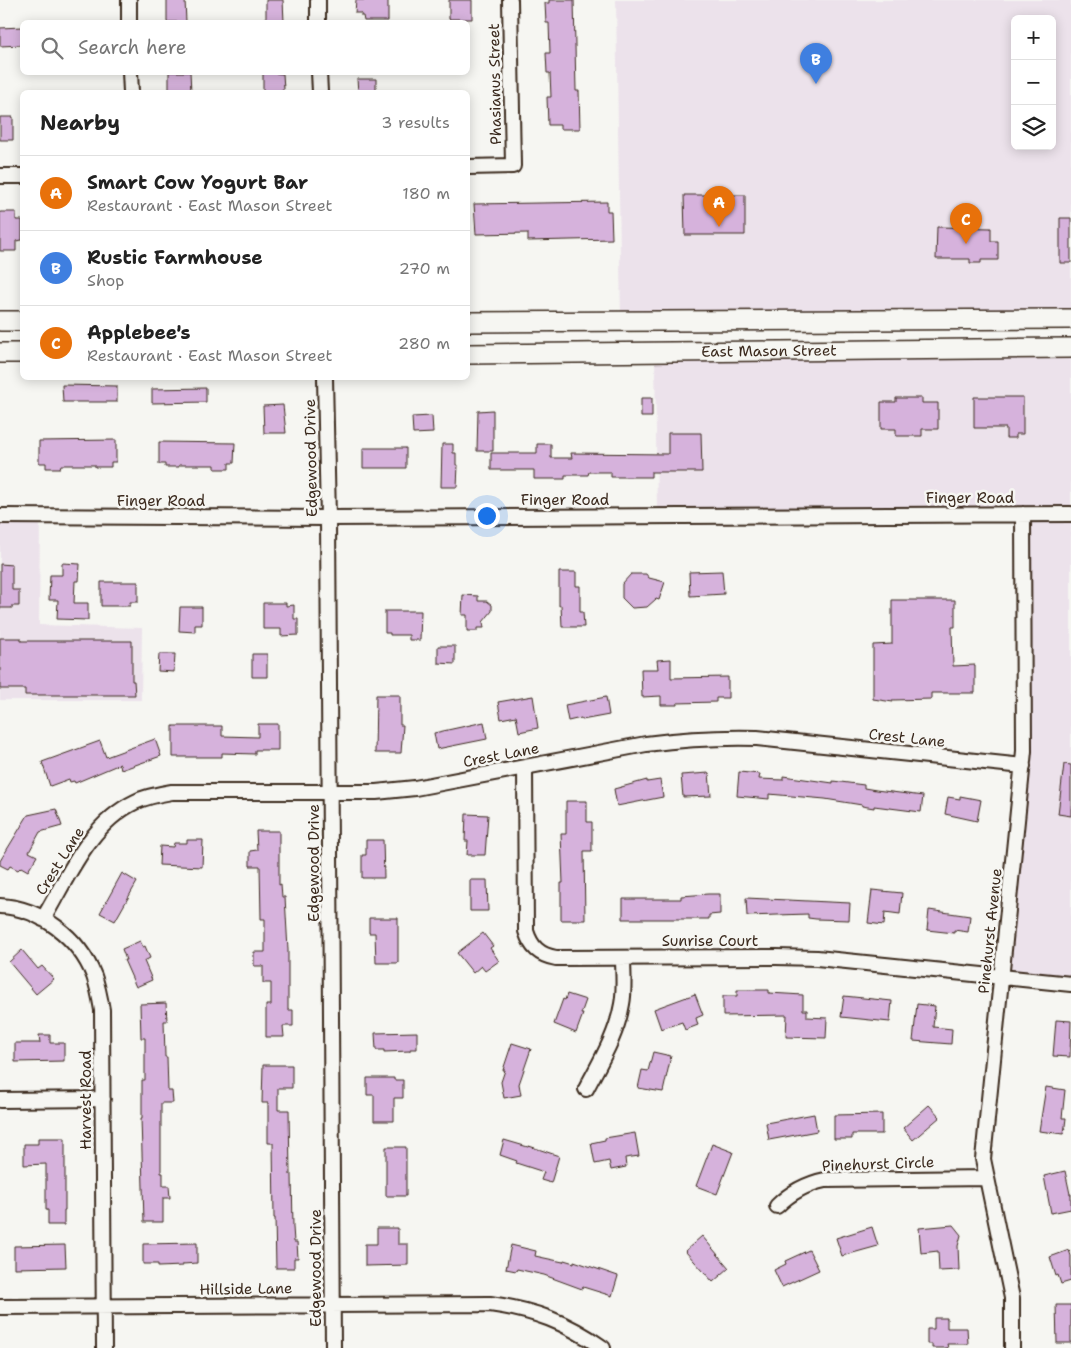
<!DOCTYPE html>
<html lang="en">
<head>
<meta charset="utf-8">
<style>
  :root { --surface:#fff; --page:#f2f2f2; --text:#222; --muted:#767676; --line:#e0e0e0; --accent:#d93025 }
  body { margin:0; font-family:"Shantell Sans",sans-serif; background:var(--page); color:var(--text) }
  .controls { position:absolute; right:15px; top:15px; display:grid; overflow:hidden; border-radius:8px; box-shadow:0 2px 12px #0003 }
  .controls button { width:45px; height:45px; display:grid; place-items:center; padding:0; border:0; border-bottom:1px solid var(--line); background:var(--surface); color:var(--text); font:25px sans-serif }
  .you { position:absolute; left:486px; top:515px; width:18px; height:18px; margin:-12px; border:4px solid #fff; border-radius:50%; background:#1a73e8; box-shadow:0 0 0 8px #1a73e833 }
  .badge { display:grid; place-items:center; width:32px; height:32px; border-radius:50%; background:var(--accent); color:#fff; font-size:16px; font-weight:700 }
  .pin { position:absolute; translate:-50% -41px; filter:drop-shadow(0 1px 2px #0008) }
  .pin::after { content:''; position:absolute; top:26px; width:18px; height:15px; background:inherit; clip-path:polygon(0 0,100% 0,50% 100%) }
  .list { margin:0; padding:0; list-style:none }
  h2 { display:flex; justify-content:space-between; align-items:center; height:65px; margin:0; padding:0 20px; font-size:21px }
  h2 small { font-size:16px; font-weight:400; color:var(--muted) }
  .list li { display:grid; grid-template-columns:32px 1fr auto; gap:15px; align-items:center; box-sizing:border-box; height:75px; padding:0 20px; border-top:1px solid var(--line) }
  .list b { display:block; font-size:19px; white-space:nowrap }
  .list p { margin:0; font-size:16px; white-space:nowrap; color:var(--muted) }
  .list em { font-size:16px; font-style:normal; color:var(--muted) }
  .icon { flex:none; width:28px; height:28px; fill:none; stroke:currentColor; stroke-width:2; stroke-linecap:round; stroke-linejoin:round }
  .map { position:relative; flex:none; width:1071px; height:1348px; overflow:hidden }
  .search { position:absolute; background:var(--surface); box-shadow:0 2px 12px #0003; left:20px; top:20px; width:450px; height:55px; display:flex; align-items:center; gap:12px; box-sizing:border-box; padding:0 18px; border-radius:8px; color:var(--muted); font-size:19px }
  .panel { position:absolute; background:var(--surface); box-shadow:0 2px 12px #0003; left:20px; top:90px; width:450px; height:290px; border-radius:8px }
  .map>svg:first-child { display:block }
  .built { fill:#ece2eb; fill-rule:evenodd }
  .building { fill:#d6b2dc; stroke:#3b2a1e }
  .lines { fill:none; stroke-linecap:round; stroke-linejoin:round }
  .minor-casing { stroke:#3b2a1e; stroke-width:18 }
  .secondary-casing { stroke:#3b2a1e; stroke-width:22 }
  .minor { stroke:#f6f6f2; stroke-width:14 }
  .secondary { stroke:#f6f6f2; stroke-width:19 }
  .labels { text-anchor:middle; stroke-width:5; stroke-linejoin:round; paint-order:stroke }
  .street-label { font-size:15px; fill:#3b2a1e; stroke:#f6f6f2 }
</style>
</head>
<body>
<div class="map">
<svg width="1071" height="1348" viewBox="0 0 1071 1348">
  <rect width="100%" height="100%" fill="#f6f6f2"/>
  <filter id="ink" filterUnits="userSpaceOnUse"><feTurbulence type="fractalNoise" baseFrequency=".02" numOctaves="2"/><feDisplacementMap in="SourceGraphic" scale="10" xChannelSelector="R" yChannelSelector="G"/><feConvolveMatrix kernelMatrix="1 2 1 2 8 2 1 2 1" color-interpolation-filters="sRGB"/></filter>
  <g filter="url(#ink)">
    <path class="built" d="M616 0H1071V319L621 321ZM1015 19H1052V146H1015Z
      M1071 348V984L1001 977 1024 751 1023 514 657 516 655 352Z
      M0 516H40L39 625 142 628 141 700H0Z"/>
    <path class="building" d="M167 0H185L186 22H167Z
      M266 0H283L284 22H266Z
      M356 0H388V21H364L363 16H361V13H355Z
      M449 0H472V19H449Z
      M549 0H574L576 91H579L580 129H560V125H548L547 97H551L550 73H547L546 53H550L549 23H546L545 3H549Z
      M22 27V45L0 46V28Z
      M169 72H190L191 92H169Z
      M263 72 283 74 284 89H282V92H263Z
      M357 79H376V92H358Z
      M0 117H13V140H0Z
      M684 195H745V235H685Z
      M607 202V211H611L612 239 528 241V233L476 234 474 204Z
      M0 212H16V220H22V240L16 241V251H0Z
      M1060 218H1071V263H1060Z
      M937 227 991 228V241H998V260H981V263H970V259H936Z
      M62 385 117 386V402H63Z
      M206 388V402L152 403V389Z
      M974 397H1023V434H1016V438H1006V428H974Z
      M641 398H652V417H641Z
      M896 398H922V403H938V429H922V436H896V429H881V402H896Z
      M283 405 286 433H264L263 406Z
      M493 410V451H477L478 411Z
      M432 416 433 433 413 434 412 417Z
      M668 433H701L702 472H651V477H611V472H589L588 475H565V479H534V470H491V453H537V444H551V458H572L571 453 668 454Z
      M116 440V462H111V467H95V465H61L60 468H46V463H39V441Z
      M159 442 235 443 234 463H229V469H215V465H179V467H165V464H159Z
      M442 444H453V453H456V465H458L457 487H441Z
      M363 448H406V468H363Z
      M62 563 80 564 79 581H75L74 603H88V620L57 619 58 600H49L50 575H62Z
      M0 564 12 565V590H19V606H12V608H0Z
      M722 571 724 594 690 596 689 572Z
      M559 572H576V586H580V612H583L584 627H562L561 605 559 606Z
      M631 574H646L649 578 665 582 659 600 656 599 647 607 632 608 622 598V584Z
      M101 582H138V602H130V606H101Z
      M463 595 478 596V601H487L492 605V611L483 622 484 628H477V631H467V615H462Z
      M892 600H955V627H952L953 666 975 665V693H931V699L893 700V702L873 699V645L892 644Z
      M263 603H286V606L294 605V619H298V635L281 636V629H263Z
      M180 607H202V625H195V632L179 631Z
      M385 611H421L420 640H409V635H390V633H385Z
      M0 638H21V641H132V681H134L135 695H25V689H0Z
      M438 646H455V664L438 663Z
      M159 654H175L174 672 158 671Z
      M252 654H267V677H252Z
      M671 659V678L728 677V698H716V702L677 703V705H661V696L642 697 641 669H658L657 660Z
      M376 695H400V725H403L401 753H375Z
      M533 696 538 728 519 732 516 716 501 719 498 702Z
      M606 697 609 715 582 720 581 718 568 721 565 705Z
      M484 722 487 739 437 749 434 733Z
      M258 724H278V750H255V754L222 753V757H173V726H222V736L258 737Z
      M155 739 161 756 121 770 120 764 75 783 74 781 70 782 69 779 50 786 42 762 100 741 106 757Z
      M1064 764 1071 765V816L1058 814Z
      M739 772 760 774 759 779 783 780V776L833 783V781L864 785V788L876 790 923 796 921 812 874 806V808L862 806V805L825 799 769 794V799L737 796Z
      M709 773 711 796 683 797 681 775Z
      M647 780V782L660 780 663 797 617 806 614 789Z
      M960 796 981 800 977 821 945 814 948 797 960 799Z
      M566 801H587V822H592V851H584L585 920H561V883H563L561 834H566Z
      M56 809 62 826 40 832 29 852 37 856 28 871 21 867 18 870 10 866 8 869 0 865V861L28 815Z
      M466 814 488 815 485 855H467L468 841H465Z
      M256 831H279V885L281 884 282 897H285L288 950V1010H293V1026H283L284 1037H266V1005H271V983H263V966H254V952H265V919H261L260 866H250V851L257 850Z
      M187 840H203L202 867 159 865 160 846 173 847 174 843H187Z
      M366 840H383L384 878H362V855H366Z
      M122 873 137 882 115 921 100 913Z
      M470 880H487L488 911H470Z
      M872 890 902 893 900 914 885 912 884 925 868 923Z
      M708 894H720V914L709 915V919H623V899H681V896Z
      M746 898 850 903 849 920 816 919 808 918V914L747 916Z
      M929 910 970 916 968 932 954 930V933L927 930Z
      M369 918H398V963H376L375 933H369Z
      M483 933 493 946 490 948 499 961 485 971 481 966 473 973 457 953Z
      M140 941 143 947 145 946 150 958 144 961 152 980 136 987 124 960H126L122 949Z
      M22 950 38 969 42 966 54 979 36 994 9 962Z
      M737 990H769V993L803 995V1010H807V1017L827 1018 826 1038 786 1037 787 1015 723 1016V996H737Z
      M567 994 586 1000 581 1014H583L576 1033 554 1024 563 999 565 1000Z
      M695 994 703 1015 696 1018 698 1025 685 1030 682 1022 661 1029 654 1009Z
      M844 996 892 1001 890 1022 841 1017Z
      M166 1003 167 1021H164L165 1057H167L168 1091H172L173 1103H161V1173H163V1186H169L170 1198H163V1222H144L141 1118H142V1080H145V1038H141L140 1004Z
      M917 1004 935 1006 933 1027 952 1029 951 1044 913 1041Z
      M1056 1020 1071 1021 1070 1057 1053 1056Z
      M417 1032V1049H410V1051L384 1052V1050H376L375 1033Z
      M39 1035H50V1043H64V1061L15 1062V1043H40Z
      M512 1043 531 1049 519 1084 521 1095 504 1098 501 1082 505 1070H503Z
      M653 1052 671 1056 663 1092 638 1088 642 1070 648 1071Z
      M263 1065H292V1088H278V1110H289L290 1175H292L293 1227 294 1242H297L298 1258H294V1268H276L275 1218H274L273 1143H268V1103H262Z
      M367 1078H394V1080H403V1098H394V1121H374V1095H367Z
      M1046 1087 1065 1090 1062 1118H1066L1064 1134 1039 1131Z
      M929 1105 940 1117 913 1140 903 1128Z
      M814 1114 817 1131 769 1140 766 1123Z
      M882 1114V1134H852V1139H834V1115Z
      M635 1133 639 1156 625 1158 626 1167 611 1170 609 1161 595 1164 591 1143 605 1140V1138Z
      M38 1138H65V1210H64V1225H48V1210H46V1164L24 1165V1144H38Z
      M504 1140 528 1147 529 1146 559 1156 551 1183 541 1180 544 1172 516 1163 517 1161 500 1155Z
      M712 1144 733 1152 717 1194 696 1186Z
      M386 1147H406V1196H386Z
      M1065 1171 1070 1194H1071V1209L1051 1213 1044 1176Z
      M953 1225 961 1235 958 1246 959 1270 939 1271 938 1251 921 1253 919 1228Z
      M872 1227 878 1246 842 1256 836 1238Z
      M377 1228H398V1244H408V1265L365 1266V1244H377Z
      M702 1236 729 1268 713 1282 685 1251Z
      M197 1243V1263L183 1264V1266L158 1267V1264H143V1244Z
      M65 1245 66 1267 14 1268V1246Z
      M511 1245 536 1251 535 1256 563 1262 564 1260 574 1263V1261L618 1276 612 1296 583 1287 582 1289 544 1275 517 1269 516 1271 506 1269Z
      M809 1250 819 1270 782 1287 774 1270 786 1264 785 1261Z
      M1069 1250 1071 1256V1281L1061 1284 1058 1275 1056 1276 1050 1257Z
      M1056 1305H1071V1343H1057Z
      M934 1318H947V1328H967L968 1344H947L948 1348H932V1344H927V1329H934Z"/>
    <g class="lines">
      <g class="minor-casing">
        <path id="minor" d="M129 0V22
          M318 0V22
          M130 72 131 92
          M319 72 320 92
          M468 167 513 166 510 0
          M0 176H22
          M325 378 328 518 333 1348
          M0 516 328 518 1071 514
          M525 767 526 931C531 947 539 955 556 958L776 957 817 958 1071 984
          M0 906C41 908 79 938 94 976 98 987 100 998 102 1010L104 1348
          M43 919C68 877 89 824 135 802 147 796 160 794 172 792H376L415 788 646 744C684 739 719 737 757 738L1023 766
          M586 1089C600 1062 617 1035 622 1004 625 989 623 973 623 958
          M0 1100 103 1099
          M777 1206C791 1192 806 1184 825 1180L987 1178
          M0 1307 490 1304C534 1310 566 1322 603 1348
          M1012 1348V1298L983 1159 1024 751 1023 514"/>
      </g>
      <g class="secondary-casing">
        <g id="secondary">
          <path d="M0 321H22"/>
          <path d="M468 322 1071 319"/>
          <path d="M0 353H22"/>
          <path id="s1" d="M468 354 1071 348"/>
        </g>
      </g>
      <use href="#minor" class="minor"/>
      <use href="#secondary" class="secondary"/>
    </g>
  </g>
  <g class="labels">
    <g class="street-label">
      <text transform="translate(495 84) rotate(-91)" y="5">Phasianus Street</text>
      <text dy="5" stroke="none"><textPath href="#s1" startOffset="301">East Mason Street</textPath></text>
      <text transform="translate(311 458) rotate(-91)" y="5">Edgewood Drive</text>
      <text x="970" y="503">Finger Road</text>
      <text x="565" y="505">Finger Road</text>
      <text x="161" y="506">Finger Road</text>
      <text transform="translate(907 738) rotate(6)" y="5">Crest Lane</text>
      <text transform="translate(501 755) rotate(-11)" y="5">Crest Lane</text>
      <text transform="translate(60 861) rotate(-58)" y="5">Crest Lane</text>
      <text transform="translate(314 863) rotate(-90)" y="5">Edgewood Drive</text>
      <text transform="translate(990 931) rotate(-84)" y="5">Pinehurst Avenue</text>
      <text x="710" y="946">Sunrise Court</text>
      <text transform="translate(86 1100) rotate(-90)" y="5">Harvest Road</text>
      <text transform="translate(878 1164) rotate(-2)" y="5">Pinehurst Circle</text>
      <text transform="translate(316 1268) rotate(-90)" y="5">Edgewood Drive</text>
      <text transform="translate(246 1289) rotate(-1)" y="5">Hillside Lane</text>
    </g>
  </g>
</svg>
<div class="controls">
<button>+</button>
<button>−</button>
<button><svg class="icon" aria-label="layers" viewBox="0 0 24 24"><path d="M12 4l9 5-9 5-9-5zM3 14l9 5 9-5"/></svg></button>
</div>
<div class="you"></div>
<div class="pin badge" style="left:719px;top:227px;background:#e8710a">A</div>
<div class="pin badge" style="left:816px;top:84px;background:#3f7fe0">B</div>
<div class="pin badge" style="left:966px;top:244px;background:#e8710a">C</div>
<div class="search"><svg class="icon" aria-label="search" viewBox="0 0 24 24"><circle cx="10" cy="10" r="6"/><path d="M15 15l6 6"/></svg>Search here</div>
<section class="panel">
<h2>Nearby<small>3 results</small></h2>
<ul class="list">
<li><span class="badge" style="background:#e8710a">A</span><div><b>Smart Cow Yogurt Bar</b><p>Restaurant · East Mason Street</p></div><em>180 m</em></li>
<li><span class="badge" style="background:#3f7fe0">B</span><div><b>Rustic Farmhouse</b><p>Shop</p></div><em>270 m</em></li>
<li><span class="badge" style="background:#e8710a">C</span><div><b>Applebee's</b><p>Restaurant · East Mason Street</p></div><em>280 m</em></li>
</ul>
</section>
</div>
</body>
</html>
